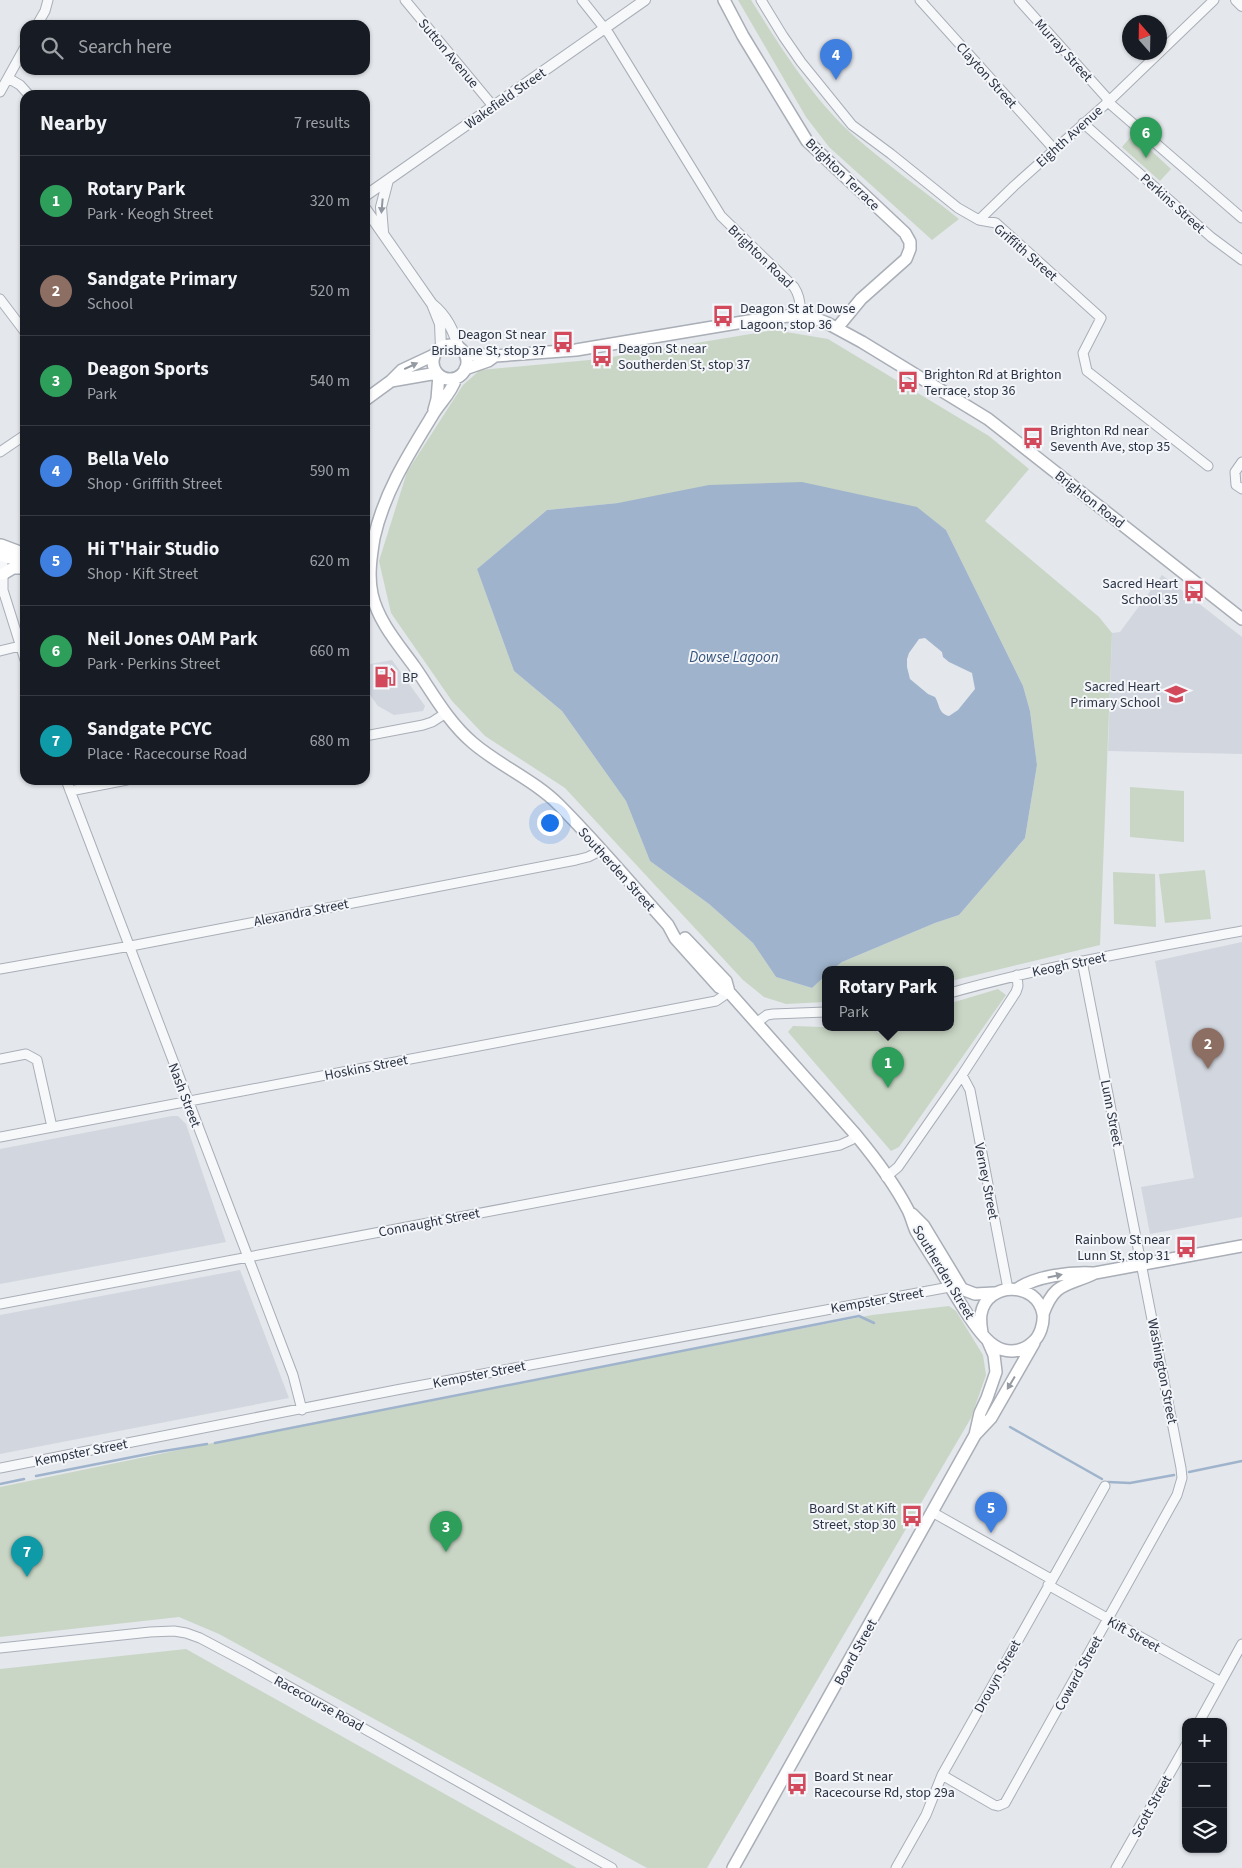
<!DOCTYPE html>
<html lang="en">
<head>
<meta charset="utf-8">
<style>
  :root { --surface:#171b24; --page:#20242c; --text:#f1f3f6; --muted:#9ea1a6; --line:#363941; --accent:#d1495b }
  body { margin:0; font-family:"Source Sans 3",sans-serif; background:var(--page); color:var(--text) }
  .controls { position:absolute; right:15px; bottom:15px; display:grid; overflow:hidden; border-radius:10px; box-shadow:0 1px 4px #0004 }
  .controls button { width:45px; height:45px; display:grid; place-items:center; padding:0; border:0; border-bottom:1px solid var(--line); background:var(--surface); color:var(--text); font:25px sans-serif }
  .compass { position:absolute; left:1122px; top:15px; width:45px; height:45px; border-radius:50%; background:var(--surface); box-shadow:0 1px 4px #0004; rotate:340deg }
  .you { position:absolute; left:549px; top:822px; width:18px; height:18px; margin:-12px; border:4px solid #fff; border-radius:50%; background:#1a73e8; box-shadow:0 0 0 8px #1a73e833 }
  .badge { display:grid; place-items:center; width:32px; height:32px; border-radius:50%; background:var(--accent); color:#fff; font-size:16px; font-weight:700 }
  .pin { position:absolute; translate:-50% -41px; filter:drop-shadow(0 1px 2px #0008) }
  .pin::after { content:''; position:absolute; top:26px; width:18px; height:15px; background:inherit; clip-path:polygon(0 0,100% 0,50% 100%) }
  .popup { position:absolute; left:822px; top:966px; width:132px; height:65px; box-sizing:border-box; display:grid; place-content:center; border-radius:10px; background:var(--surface); filter:drop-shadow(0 1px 4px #0005); font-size:16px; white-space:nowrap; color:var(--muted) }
  .popup b { font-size:19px; color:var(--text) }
  .popup::after { content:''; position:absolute; left:50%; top:100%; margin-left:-10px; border:10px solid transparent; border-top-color:var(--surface) }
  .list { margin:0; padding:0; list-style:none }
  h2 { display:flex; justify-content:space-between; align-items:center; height:65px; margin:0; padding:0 20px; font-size:21px }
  h2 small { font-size:16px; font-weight:400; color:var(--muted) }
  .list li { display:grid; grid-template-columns:32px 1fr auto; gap:15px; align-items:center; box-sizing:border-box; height:90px; padding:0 20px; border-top:1px solid var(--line) }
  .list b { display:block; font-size:19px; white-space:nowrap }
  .list p { margin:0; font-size:16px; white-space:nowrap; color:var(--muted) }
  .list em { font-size:16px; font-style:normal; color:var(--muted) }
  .icon { flex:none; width:28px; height:28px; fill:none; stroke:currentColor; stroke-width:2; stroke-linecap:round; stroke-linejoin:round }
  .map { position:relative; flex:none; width:1242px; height:1868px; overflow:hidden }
  .search { position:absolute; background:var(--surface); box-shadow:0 1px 4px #0004; left:20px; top:20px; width:350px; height:55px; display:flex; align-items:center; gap:12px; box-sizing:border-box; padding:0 18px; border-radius:15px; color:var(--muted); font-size:19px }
  .panel { position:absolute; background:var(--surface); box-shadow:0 1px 4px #0004; left:20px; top:90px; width:350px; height:695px; border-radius:15px }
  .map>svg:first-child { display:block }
  .built { fill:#d2d6de }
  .green { fill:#c9d6c5 }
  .water { fill:#9fb4cc; fill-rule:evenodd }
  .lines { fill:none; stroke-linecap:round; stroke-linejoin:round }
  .stream { stroke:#9fb4cc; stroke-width:2.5 }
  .minor-casing { stroke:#a9aeb7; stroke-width:11 }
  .tertiary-casing { stroke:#a9aeb7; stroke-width:12 }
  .secondary-casing { stroke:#a9aeb7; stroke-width:14 }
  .minor { stroke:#f7f8fa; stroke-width:9 }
  .tertiary { stroke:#f7f8fa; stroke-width:10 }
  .secondary { stroke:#fff; stroke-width:11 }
  .oneway { fill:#9196a0 }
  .oneway2 { fill:#959aa2 }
  .labels { text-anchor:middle; stroke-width:4; stroke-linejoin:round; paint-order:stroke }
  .street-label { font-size:14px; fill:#2b3445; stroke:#f4f6f9 }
  .poi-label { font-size:14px; fill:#2b3445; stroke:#f4f6f9; text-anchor:start }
  .water-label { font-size:15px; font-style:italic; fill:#34527a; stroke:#f4f6f9 }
</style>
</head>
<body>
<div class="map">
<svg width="1242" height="1868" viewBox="0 0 1242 1868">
  <rect width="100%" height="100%" fill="#e4e7ec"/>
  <path class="built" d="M1162 575 1242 637V754L1108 751 1112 633 1120 632Z
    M392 660 425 706 423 711 394 715 378 706 365 688V665Z
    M1242 942V1217L1150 1234 1141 1187 1194 1178 1155 961Z
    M172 1116H178L186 1124 226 1242 0 1284V1149Z
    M240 1270 289 1398 0 1454V1315Z"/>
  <path class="green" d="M738 0H751C781 48 812 98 854 136 887 165 924 191 959 219L932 240 829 147 806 117Z
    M1133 134 1171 169 1160 181 1122 147Z
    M774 330 828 339 989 436 1029 469 985 521 1099 617 1112 633 1100 945 951 981 950 969H833L842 962 935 923 959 915 1025 838 1037 765 1030 711 1023 686 946 530 917 508 883 500 618 503 547 510 477 569 514 671 562 711 626 801 650 861 709 904 753 943 776 977 812 988 825 976V1002L786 1004 764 997 743 980 565 788 485 736 452 701 391 613 379 561 407 472 463 385 480 370 600 359Z
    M1130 787 1184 791V842L1130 837Z
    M1205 870 1211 919 1165 923 1159 874Z
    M1113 872 1155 874 1156 927 1114 924Z
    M998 989 1006 995 899 1147 891 1151 788 1032 793 1026 823 1027 825 1025 826 1027H876L878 1033 915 1027H950L951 1003Z
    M949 1306 956 1311 983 1355 986 1375 971 1418 707 1868H647L219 1634 179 1617 0 1637V1487L300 1425 872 1315Z
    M186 1649 577 1868H0V1669Z"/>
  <path class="water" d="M802 482 917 507 946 530 1023 686 1030 711 1037 765 1025 838 959 915 935 923 842 962 833 969H826L825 976 812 988 776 977 753 943 709 904 650 861 626 801 562 711 514 671 477 569 547 510 618 503 709 485ZM925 638 942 652 943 657 949 662 972 673 975 689 958 710 949 716C938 713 940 705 935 697L928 694 910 679 907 667V659L909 653 919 639Z"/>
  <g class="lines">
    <path class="stream" d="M1010 1427 1102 1479
      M215 1443 859 1316 874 1323
      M1189 1472 1242 1461
      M36 1476 158 1452 207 1444
      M1108 1482 1130 1483 1174 1475
      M0 1484 24 1479"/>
    <g class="minor-casing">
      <path id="minor" d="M405 0 493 106
        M582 0 609 34 721 216 794 287C800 296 801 304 800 315
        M761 0 783 36 801 62 852 125 891 154 958 208 979 220 996 223 1101 318 1083 353 1087 371 1208 466
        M920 0 1054 149
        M1019 0 1106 97 1108 102 1242 218
        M37 25 45 11 48 0
        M8 78 20 85 29 95
        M0 92 25 47
        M1083 123 1211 237 1242 260
        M979 220 1014 186 1108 102 1214 0
        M0 299 25 332
        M0 452 25 435
        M1242 462 1235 472 1236 485 1242 489
        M0 556 3 564V590
        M0 586 3 590 25 660
        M0 651 20 646
        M365 736 423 725 432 722 446 713
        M66 780 293 1375 302 1410
        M70 791 127 780
        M0 969 136 945 576 860 588 857 600 851
        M950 993C1046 966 1144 949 1242 931
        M756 1023 767 1015 773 1014 826 1012
        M0 1059 26 1054 37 1060 52 1127
        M962 1075 970 1090 1008 1289
        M0 1137 716 1001 729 992
        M886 1177 898 1167 962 1075 1016 992 1018 986 1017 975
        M0 1304 840 1145 851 1140 856 1135
        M0 1468 396 1390 955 1286
        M932 1512 1051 1579
        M1048 1585 1221 1682
        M0 1648 150 1632 174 1631 186 1633 200 1638 249 1664 612 1868
        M1199 1722 1242 1644
        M942 1775 994 1805 998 1806 1005 1803 1177 1495 1182 1478 1181 1468 1082 961
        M896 1868 926 1815 942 1775 1105 1486
        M1116 1868 1186 1745"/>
    </g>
    <g class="tertiary-casing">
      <path id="tertiary" d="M1236 0 1242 6
        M365 196 645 0
        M365 208 432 304 440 324 441 348
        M383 232 381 207 388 180
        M432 304C447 316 453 330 459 348"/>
    </g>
    <g class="secondary-casing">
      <path id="secondary" d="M724 0 743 36 807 141 905 233 910 242V249L906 259 861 299 837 328
        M433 362a17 17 0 1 1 34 0a17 17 0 1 1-34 0Z
        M464 353 495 356 576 350 749 321 788 316 811 317 827 323 862 342 988 419 1242 619
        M465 369 488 361 495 356
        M456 378C451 394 440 402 432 416 408 455 384 493 374 538 371 556 368 576 372 594 378 621 398 644 414 666 432 692 448 722 473 743 500 766 534 780 559 805 597 843 632 885 668 925L675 938 719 987 729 992 856 1135C875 1158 894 1183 908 1210 911 1216 913 1224 916 1231 923 1243 931 1255 938 1266 950 1285 977 1336 995 1346 1007 1354 1023 1352 1033 1342 1040 1336 1044 1324 1043 1314 1037 1281 987 1281 981 1314 980 1320 981 1327 982 1333
        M391 381 437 373
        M365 400 391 381 402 370 434 355
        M434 410 437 399 439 375
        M1 545 25 554
        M1 555 25 563
        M3 574 13 568H25
        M685 938 726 981 729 992
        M912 1214 924 1226 962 1289 975 1294 994 1293
        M1017 1289C1036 1276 1070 1272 1092 1273
        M1043 1314C1055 1281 1066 1287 1095 1273L1242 1246
        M975 1435 980 1413 987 1398 996 1372 994 1355 988 1341
        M733 1868 975 1435 991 1418 1034 1343"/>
    </g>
    <use href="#minor" class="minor"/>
    <use href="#tertiary" class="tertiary"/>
    <use href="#secondary" class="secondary"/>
  </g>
  <defs><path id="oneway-solid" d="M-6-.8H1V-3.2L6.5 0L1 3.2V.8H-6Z" transform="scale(1.25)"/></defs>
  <use class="oneway" href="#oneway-solid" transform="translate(382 206) rotate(95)"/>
  <g class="oneway2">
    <use href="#oneway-solid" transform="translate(411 366) rotate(-25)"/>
    <use href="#oneway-solid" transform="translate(1055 1276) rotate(-12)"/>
    <use href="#oneway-solid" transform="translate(1011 1383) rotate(121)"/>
  </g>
  <defs>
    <g id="bus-bare" transform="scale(1.725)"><path d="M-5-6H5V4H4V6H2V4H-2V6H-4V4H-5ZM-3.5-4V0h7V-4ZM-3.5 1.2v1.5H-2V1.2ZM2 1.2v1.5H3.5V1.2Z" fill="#d1495b" stroke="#f4f6f9" stroke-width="2.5" paint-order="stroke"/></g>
    <g id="fuel-bare" transform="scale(1.725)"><path d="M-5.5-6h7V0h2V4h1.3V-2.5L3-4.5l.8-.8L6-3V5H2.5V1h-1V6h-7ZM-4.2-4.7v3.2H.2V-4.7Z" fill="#d1495b" stroke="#f4f6f9" stroke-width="2.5" paint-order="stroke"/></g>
    <g id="school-bare" transform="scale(1.725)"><path d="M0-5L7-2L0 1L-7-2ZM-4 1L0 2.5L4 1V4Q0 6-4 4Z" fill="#d1495b" stroke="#f4f6f9" stroke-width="2.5" paint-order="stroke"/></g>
  </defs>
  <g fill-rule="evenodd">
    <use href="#bus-bare" x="723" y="316"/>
    <use href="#bus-bare" x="563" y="342"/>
    <use href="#bus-bare" x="602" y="356"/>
    <use href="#bus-bare" x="908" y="382"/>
    <use href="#bus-bare" x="1033" y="438"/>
    <use href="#bus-bare" x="1194" y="591"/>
    <use href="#fuel-bare" x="385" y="677"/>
    <use href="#school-bare" x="1176" y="694"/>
    <use href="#bus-bare" x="1186" y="1247"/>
    <use href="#bus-bare" x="912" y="1516"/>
    <use href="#bus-bare" x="797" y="1784"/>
  </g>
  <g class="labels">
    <g class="street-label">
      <text transform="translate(1064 50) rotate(48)" y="5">Murray Street</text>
      <text transform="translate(449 53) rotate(50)" y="5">Sutton Avenue</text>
      <text transform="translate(987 75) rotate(48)" y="5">Clayton Street</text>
      <text transform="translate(505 98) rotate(-35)" y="5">Wakefield Street</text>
      <text transform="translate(1069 136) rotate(-42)" y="5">Eighth Avenue</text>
      <text transform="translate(843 174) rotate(44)" y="5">Brighton Terrace</text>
      <text transform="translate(1173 203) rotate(42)" y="5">Perkins Street</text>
      <text transform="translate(1026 252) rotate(41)" y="5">Griffith Street</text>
      <text transform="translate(761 256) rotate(44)" y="5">Brighton Road</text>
      <text transform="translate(1090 499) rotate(38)" y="5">Brighton Road</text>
      <text transform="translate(617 869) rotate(48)" y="5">Southerden Street</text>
      <text transform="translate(301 912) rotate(-11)" y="5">Alexandra Street</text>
      <text transform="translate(1069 964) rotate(-12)" y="5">Keogh Street</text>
      <text transform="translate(366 1067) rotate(-11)" y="5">Hoskins Street</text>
      <text transform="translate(185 1095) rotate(69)" y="5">Nash Street</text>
      <text transform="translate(1112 1113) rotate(79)" y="5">Lunn Street</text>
      <text transform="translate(987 1181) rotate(79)" y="5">Verney Street</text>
      <text transform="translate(429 1222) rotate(-11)" y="5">Connaught Street</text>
      <text transform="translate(944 1272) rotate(59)" y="5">Southerden Street</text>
      <text transform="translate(877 1300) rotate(-10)" y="5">Kempster Street</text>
      <text transform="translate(1163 1371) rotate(79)" y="5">Washington Street</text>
      <text transform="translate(479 1374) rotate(-11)" y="5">Kempster Street</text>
      <text transform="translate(81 1452) rotate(-11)" y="5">Kempster Street</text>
      <text transform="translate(1134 1634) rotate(29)" y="5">Kift Street</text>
      <text transform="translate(855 1652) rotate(-61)" y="5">Board Street</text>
      <text transform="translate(1078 1673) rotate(-61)" y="5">Coward Street</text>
      <text transform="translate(997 1676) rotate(-61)" y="5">Drouyn Street</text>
      <text transform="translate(319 1703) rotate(29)" y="5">Racecourse Road</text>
      <text transform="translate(1151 1806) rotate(-61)" y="5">Scott Street</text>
    </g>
    <g class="poi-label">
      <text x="740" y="313">Deagon St at Dowse<tspan x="740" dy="16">Lagoon, stop 36</tspan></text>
      <text x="546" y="339" text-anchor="end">Deagon St near<tspan x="546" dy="16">Brisbane St, stop 37</tspan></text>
      <text x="618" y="353">Deagon St near<tspan x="618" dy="16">Southerden St, stop 37</tspan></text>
      <text x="924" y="379">Brighton Rd at Brighton<tspan x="924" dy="16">Terrace, stop 36</tspan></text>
      <text x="1050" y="435">Brighton Rd near<tspan x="1050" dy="16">Seventh Ave, stop 35</tspan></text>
      <text x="1178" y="588" text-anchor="end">Sacred Heart<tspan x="1178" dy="16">School 35</tspan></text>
      <text x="402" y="682">BP</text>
      <text x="1160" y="691" text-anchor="end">Sacred Heart<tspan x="1160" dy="16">Primary School</tspan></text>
      <text x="1170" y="1244" text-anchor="end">Rainbow St near<tspan x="1170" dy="16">Lunn St, stop 31</tspan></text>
      <text x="896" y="1513" text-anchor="end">Board St at Kift<tspan x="896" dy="16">Street, stop 30</tspan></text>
      <text x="814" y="1781">Board St near<tspan x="814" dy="16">Racecourse Rd, stop 29a</tspan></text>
    </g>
    <g class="water-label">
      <text x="734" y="662">Dowse Lagoon</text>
    </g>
  </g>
</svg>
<div class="controls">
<button>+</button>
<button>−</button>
<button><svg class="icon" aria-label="layers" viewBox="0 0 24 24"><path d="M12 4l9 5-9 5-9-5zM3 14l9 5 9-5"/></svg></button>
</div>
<svg class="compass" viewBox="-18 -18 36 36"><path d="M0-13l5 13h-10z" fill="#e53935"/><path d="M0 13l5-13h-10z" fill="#9ea1a6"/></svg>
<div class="you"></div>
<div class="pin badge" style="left:888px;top:1088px;background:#2e9e5b">1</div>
<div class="popup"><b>Rotary Park</b>Park</div>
<div class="pin badge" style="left:1208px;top:1069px;background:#8d6e63">2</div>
<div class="pin badge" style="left:446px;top:1552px;background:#2e9e5b">3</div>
<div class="pin badge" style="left:836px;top:80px;background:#3f7fe0">4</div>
<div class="pin badge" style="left:991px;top:1533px;background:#3f7fe0">5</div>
<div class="pin badge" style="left:1146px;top:158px;background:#2e9e5b">6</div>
<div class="pin badge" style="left:27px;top:1577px;background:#0f9aa8">7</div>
<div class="search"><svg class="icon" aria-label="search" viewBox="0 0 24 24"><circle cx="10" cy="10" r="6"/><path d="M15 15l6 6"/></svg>Search here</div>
<section class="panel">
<h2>Nearby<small>7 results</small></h2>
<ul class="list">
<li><span class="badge" style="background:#2e9e5b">1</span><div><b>Rotary Park</b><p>Park · Keogh Street</p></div><em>320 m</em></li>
<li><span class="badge" style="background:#8d6e63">2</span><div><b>Sandgate Primary</b><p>School</p></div><em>520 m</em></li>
<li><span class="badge" style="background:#2e9e5b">3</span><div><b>Deagon Sports</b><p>Park</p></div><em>540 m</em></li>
<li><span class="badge" style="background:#3f7fe0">4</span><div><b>Bella Velo</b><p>Shop · Griffith Street</p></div><em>590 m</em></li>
<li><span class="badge" style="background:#3f7fe0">5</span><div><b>Hi T'Hair Studio</b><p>Shop · Kift Street</p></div><em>620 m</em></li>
<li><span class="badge" style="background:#2e9e5b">6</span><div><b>Neil Jones OAM Park</b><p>Park · Perkins Street</p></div><em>660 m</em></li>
<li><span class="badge" style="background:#0f9aa8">7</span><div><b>Sandgate PCYC</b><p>Place · Racecourse Road</p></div><em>680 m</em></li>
</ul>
</section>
</div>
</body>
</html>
